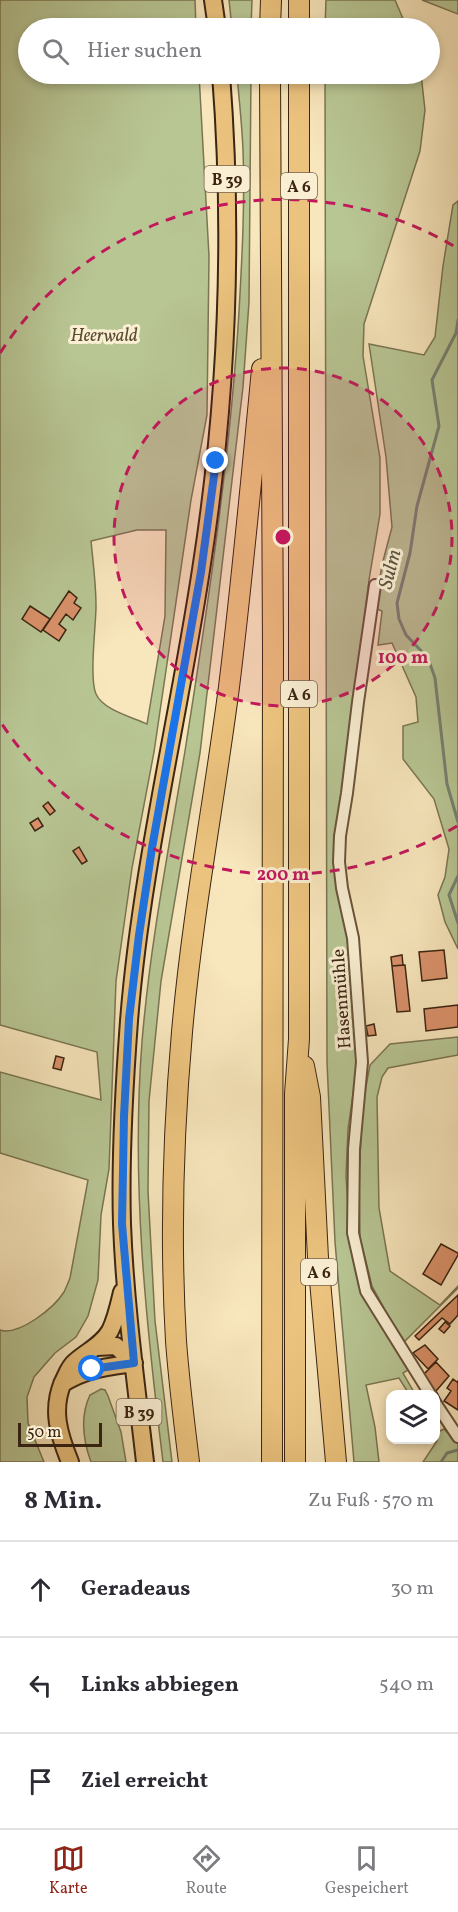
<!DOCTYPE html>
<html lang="de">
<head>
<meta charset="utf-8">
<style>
  :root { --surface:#fff; --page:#f2f2f3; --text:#2b2b33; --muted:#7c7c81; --line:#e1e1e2; --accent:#8f2418 }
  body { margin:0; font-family:Vollkorn,serif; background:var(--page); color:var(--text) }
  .controls { position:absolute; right:18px; bottom:18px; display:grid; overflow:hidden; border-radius:12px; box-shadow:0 3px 9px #0003 }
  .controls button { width:54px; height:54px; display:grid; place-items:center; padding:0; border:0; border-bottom:2px solid var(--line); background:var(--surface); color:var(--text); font:30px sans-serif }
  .scale { position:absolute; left:18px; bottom:15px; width:84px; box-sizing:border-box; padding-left:6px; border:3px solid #3b2412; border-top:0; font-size:16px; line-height:21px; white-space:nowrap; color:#3b2412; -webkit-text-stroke:4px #faefd3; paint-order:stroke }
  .stop { position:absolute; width:18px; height:18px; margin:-14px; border:4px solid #1a73e8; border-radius:50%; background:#fff }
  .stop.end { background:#1a73e8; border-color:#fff; box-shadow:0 2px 6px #0008 }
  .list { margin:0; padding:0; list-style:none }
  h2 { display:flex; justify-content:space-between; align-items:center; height:78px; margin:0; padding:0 24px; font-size:26px }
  h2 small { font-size:20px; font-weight:400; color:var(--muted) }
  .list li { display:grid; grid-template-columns:39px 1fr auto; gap:18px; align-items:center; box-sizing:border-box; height:96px; padding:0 24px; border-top:2px solid var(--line) }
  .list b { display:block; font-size:22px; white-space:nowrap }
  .list em { font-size:20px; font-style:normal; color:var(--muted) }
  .icon { flex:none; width:33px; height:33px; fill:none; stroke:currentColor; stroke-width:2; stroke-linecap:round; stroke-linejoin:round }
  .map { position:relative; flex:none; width:458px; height:1462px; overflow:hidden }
  .search { position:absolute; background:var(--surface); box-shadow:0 3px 9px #0003; left:18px; right:18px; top:18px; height:66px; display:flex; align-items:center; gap:15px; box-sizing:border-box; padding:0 21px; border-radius:33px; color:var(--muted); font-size:22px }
  .sheet { height:366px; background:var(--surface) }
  nav { display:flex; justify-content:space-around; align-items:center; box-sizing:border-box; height:84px; border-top:2px solid var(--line); background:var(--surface); font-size:16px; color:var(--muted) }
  nav a { display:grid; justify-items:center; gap:3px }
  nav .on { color:var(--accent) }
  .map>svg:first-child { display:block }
  .green { fill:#b8c694; stroke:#7a7553; stroke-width:1.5; fill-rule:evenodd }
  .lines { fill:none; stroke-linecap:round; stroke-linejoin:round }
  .stream { stroke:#768172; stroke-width:3 }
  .building { fill:#da926b; stroke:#3b2412; stroke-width:1.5 }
  .street-casing { stroke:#6a543c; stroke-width:14 }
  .primary-casing { stroke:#3b2412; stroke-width:20 }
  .highway-casing { stroke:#3b2412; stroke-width:22 }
  .street { stroke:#faefd3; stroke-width:10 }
  .primary { stroke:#ecc37e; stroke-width:16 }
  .highway { stroke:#ecc37e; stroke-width:20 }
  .route { stroke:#1a73e8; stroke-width:8 }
  .ring { fill:none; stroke:#c2185b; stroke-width:3; stroke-dasharray:10 8 }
  .labels { text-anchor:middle; stroke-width:6; stroke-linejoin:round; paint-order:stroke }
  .shield { fill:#faefd3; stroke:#74614c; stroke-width:1.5 }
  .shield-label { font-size:16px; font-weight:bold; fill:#3b2412 }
  .park-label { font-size:18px; font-style:italic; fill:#5a4c32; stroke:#faefd3 }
  .street-label { font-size:18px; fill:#3b2412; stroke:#faefd3 }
  .water-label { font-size:20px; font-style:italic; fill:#585242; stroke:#faefd3 }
  .centre { fill:#c2185b; stroke:#faefd3; stroke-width:3 }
  .ring-label { font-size:18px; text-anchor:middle; font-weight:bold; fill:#c2185b; stroke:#faefd3; stroke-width:6; stroke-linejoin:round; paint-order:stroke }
</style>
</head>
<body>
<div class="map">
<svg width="458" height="1462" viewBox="0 0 458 1462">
  <rect width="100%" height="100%" fill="#f8e6bc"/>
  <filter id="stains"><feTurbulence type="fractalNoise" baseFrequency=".00333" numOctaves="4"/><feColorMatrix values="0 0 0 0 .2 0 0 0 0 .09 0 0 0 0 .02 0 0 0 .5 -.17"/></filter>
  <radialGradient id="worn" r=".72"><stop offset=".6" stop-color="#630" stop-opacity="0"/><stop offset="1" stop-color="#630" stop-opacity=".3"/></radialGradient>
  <path class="green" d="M0 0H195L196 28H28V74H199L209 256 207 415 191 500 154 752 132 868 116 981 109 1169 101 1215 98 1280 88 1316 76 1337 55 1353 34 1377 27 1397 28 1423 44 1462H0V1330C19 1336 54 1308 64 1292 66 1288 68 1283 70 1278L88 1180 0 1153V1072L101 1100 97 1052 0 1025ZM137 530H166L165 616 147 724C132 717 103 710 96 694 89 678 96 625 96 606 96 584 93 562 91 541Z
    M229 0H252L251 28H232Z
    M326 0H395L407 28H325Z
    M422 0H458V14Z
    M237 74H251L249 302 243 387 200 753 161 981 149 1101 148 1191 155 1321 172 1462H163C146 1323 131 1182 142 1042 150 944 169 848 185 751 208 605 230 459 239 312 242 259 245 204 243 150 242 125 239 99 237 74Z
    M325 74H421L425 110 420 151 364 324 363 356 380 458V514L369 580 344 788 334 842 336 865 349 940 358 1060 348 1129 346 1176 351 1249 362 1293 408 1370 403 1373 415 1394H409L399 1378 366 1385 375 1427 379 1462H354L335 1242 327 1062Z
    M458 201V949L445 922 438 895 445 877 449 849 434 799 403 759V726L418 722 416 697 392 643 378 645 382 611 374 608 383 561 392 527 386 457 369 344 424 355 435 337 443 266 453 205Z
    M458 1037V1055L388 1068 382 1077 377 1097 379 1208 390 1271 440 1305 458 1286V1288L403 1343 372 1286 360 1238 359 1175 363 1102 370 1065 390 1044Z
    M101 1389 105 1390 108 1396 121 1432 126 1462H91C83 1440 80 1416 90 1395Z
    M436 1428 438 1432 444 1429 458 1443V1462H423L437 1441Z"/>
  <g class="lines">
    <path class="stream" d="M458 320 456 333 432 380 439 426 417 506 410 553 397 603 399 619 406 635 428 658 435 678 447 784 458 822
      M458 876 449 895 458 923
      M441 1462 447 1453 458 1450"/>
  </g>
  <path class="building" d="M69 591 77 598 74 603 81 608 73 620 66 614 59 624 66 630 59 641 43 630Z
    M30 606 50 619 41 632 22 619Z
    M48 802 55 811 50 815 43 806Z
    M38 818 43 826 35 831 30 823Z
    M79 847 87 861 82 864 73 851Z
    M444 950 447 978 422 981 419 952Z
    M402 955 403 965 392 966 391 957Z
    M405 965 410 1011 397 1012 392 966Z
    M458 1005V1027L426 1031 424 1009Z
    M374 1024 376 1035 368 1036 366 1026Z
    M56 1056 64 1058 61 1070 53 1068Z
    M441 1244 458 1253V1255L441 1285 423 1274Z
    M458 1295V1315L450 1324 442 1318 419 1340 415 1336Z
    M445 1322 450 1326 444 1333 439 1329Z
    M425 1345 438 1359 428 1369 413 1353Z
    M436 1362 449 1376 436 1391 443 1404 441 1405 424 1374Z
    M453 1379 457 1382 458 1381V1410L444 1401 451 1391 447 1388Z"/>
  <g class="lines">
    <g class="street-casing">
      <path id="street" d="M375 585 358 702 347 793 340 836 339 862 342 888 353 938 362 1062 354 1149 353 1233 366 1291 430 1394
        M436 1404 458 1437"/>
    </g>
    <g class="primary-casing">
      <path id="primary" d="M213 0 217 28
        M97 1347 116 1346 134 1363
        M62 1384C84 1369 107 1367 134 1363
        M70 1462C59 1435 51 1410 63 1382 67 1374 69 1367 75 1362 87 1351 101 1346 110 1331 116 1319 119 1305 122 1292
        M145 1462C136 1383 125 1304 122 1224 120 1157 124 1088 129 1021 141 869 178 721 201 570 227 404 234 241 221 74"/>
    </g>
    <g class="highway-casing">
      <path id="highway" d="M270 28 271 0
        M299 28V0
        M270 74 273 648 272 1462
        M304 1066 310 1097 318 1258 336 1462
        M189 1462C184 1422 179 1382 176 1341 170 1238 173 1135 182 1032 192 917 214 802 229 687 242 581 252 475 262 369
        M295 1462V1094L299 1039V74"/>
    </g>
    <use href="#street" class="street"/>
    <use href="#primary" class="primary"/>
    <use href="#highway" class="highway"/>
  </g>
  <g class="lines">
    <path class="route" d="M92 1369 134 1363 122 1224 124 1116 129 1019 139 935 152 848 201 572 216 461"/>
  </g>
  <circle cx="283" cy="537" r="169" fill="#c2185b" fill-opacity=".12"/>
  <g class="ring">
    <circle cx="283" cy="537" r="169"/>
    <path d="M457 826A337 337 0 0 1 0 721M0 353A337 337 0 0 1 457 248"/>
  </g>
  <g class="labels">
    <g class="shield">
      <rect x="204.5" y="166" width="45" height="26" rx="4.5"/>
      <rect x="281" y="173" width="36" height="26" rx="4.5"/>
      <rect x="281" y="681" width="36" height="26" rx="4.5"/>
      <rect x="301" y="1259" width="36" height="26" rx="4.5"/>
      <rect x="116.5" y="1399" width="45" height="26" rx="4.5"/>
    </g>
    <g class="shield-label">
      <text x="227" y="185">B 39</text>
      <text x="299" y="192">A 6</text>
      <text x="299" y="700">A 6</text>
      <text x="319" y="1278">A 6</text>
      <text x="139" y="1418">B 39</text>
    </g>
    <g class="park-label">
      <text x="104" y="341">Heerwald</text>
    </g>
    <g class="street-label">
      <text transform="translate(341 999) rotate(-94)" y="6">Hasenmühle</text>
    </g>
    <g class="water-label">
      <text transform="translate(389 569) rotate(-76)" y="7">Sulm</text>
    </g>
  </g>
  <circle cx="283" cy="537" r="9" class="centre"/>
  <g class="ring-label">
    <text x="403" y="663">100 m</text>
    <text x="283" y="880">200 m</text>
  </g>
  <rect width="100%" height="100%" filter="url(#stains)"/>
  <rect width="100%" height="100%" fill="url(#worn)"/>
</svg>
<div class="controls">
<button><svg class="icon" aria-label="layers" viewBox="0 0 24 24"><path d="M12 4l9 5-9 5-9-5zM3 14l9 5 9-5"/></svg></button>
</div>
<div class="scale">50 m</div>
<div class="stop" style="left:92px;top:1369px"></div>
<div class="stop end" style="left:216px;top:461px"></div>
<div class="search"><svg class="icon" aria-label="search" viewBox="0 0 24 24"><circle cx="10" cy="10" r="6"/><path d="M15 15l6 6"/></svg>Hier suchen</div>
</div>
<section class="sheet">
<h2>8 Min.<small>Zu Fuß · 570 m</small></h2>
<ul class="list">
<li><svg class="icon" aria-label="ahead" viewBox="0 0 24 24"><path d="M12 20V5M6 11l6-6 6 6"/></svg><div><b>Geradeaus</b></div><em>30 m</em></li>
<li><svg class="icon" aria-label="left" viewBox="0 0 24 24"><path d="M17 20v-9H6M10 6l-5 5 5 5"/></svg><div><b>Links abbiegen</b></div><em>540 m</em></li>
<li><svg class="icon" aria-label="arrive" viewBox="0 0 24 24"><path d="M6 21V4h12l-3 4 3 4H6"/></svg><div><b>Ziel erreicht</b></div></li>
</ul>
</section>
<nav>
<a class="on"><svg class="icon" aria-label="map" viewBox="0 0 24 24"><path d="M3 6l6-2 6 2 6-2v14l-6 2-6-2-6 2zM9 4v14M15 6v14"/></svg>Karte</a>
<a><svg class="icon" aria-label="directions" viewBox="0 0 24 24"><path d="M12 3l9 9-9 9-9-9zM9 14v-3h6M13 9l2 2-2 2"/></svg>Route</a>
<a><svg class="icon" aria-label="saved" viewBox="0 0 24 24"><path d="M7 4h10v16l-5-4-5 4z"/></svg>Gespeichert</a>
</nav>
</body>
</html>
